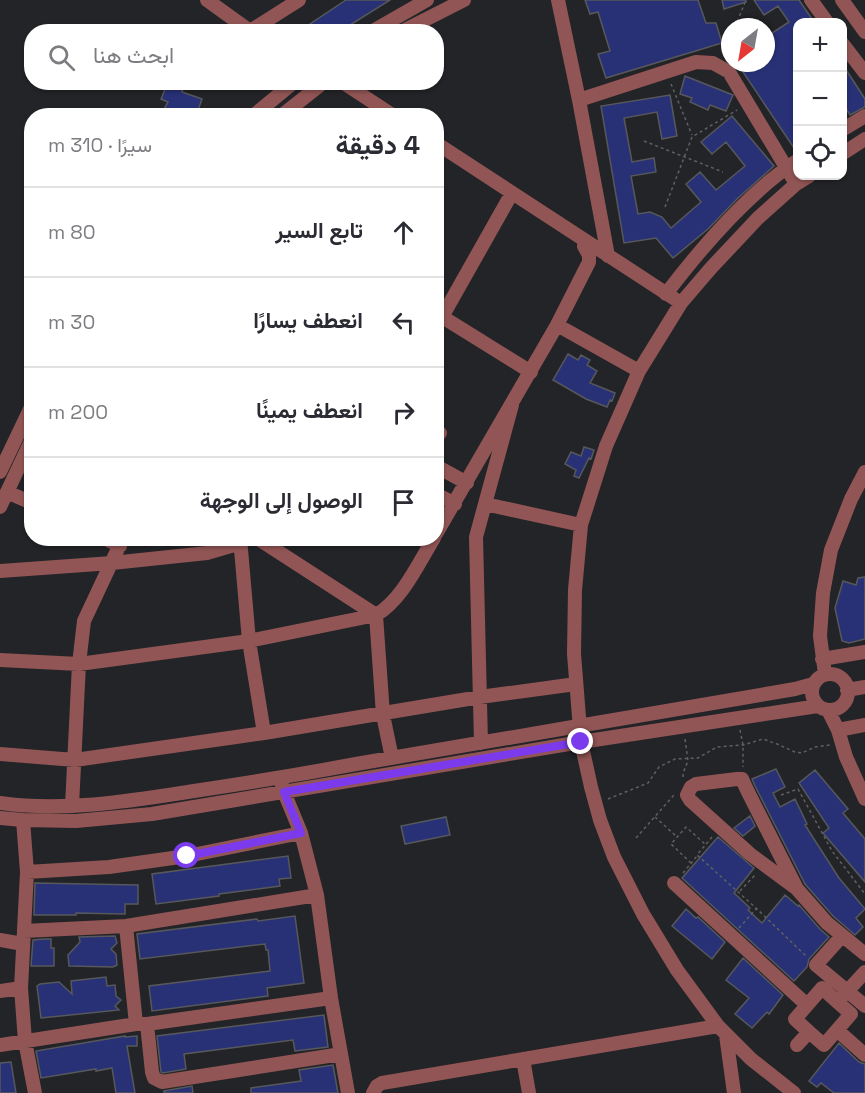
<!DOCTYPE html>
<html lang="ar">
<head>
<meta charset="utf-8">
<style>
  :root { --surface:#fff; --page:#f2f2f3; --text:#2b2b33; --muted:#7c7c81; --line:#e1e1e2 }
  body { margin:0; font-family:"Space Grotesk",Vazirmatn,sans-serif; background:var(--page); color:var(--text); direction:rtl }
  .controls { position:absolute; right:18px; top:18px; display:grid; overflow:hidden; border-radius:12px; box-shadow:0 2px 4px #0004 }
  .controls button { width:54px; height:54px; display:grid; place-items:center; padding:0; border:0; border-bottom:2px solid var(--line); background:var(--surface); color:var(--text); font:30px sans-serif }
  .compass { position:absolute; left:721px; top:18px; width:54px; height:54px; border-radius:50%; background:var(--surface); box-shadow:0 2px 4px #0004; rotate:211deg }
  .stop { position:absolute; width:18px; height:18px; margin:-14px; border:4px solid #7c3aed; border-radius:50%; background:#fff }
  .stop.end { background:#7c3aed; border-color:#fff; box-shadow:0 2px 6px #0008 }
  .list { margin:0; padding:0; list-style:none }
  h2 { display:flex; justify-content:space-between; align-items:center; height:78px; margin:0; padding:0 24px; font-size:26px }
  h2 small { font-size:20px; font-weight:400; color:var(--muted) }
  .list li { display:grid; grid-template-columns:39px 1fr auto; gap:18px; align-items:center; box-sizing:border-box; height:90px; padding:0 24px; border-top:2px solid var(--line) }
  .list b { display:block; font-size:22px; white-space:nowrap }
  .list em { font-size:20px; font-style:normal; color:var(--muted) }
  .icon { flex:none; width:33px; height:33px; fill:none; stroke:currentColor; stroke-width:2; stroke-linecap:round; stroke-linejoin:round }
  .map { position:relative; flex:none; width:865px; height:1093px; overflow:hidden; direction:ltr }
  .search { position:absolute; background:var(--surface); box-shadow:0 2px 4px #0004; left:24px; top:24px; width:420px; height:66px; display:flex; align-items:center; gap:15px; box-sizing:border-box; padding:0 21px; border-radius:24px; color:var(--muted); font-size:22px }
  .panel { position:absolute; background:var(--surface); box-shadow:0 2px 4px #0004; left:24px; top:108px; width:420px; height:438px; border-radius:24px; direction:rtl }
  .map>svg:first-child { display:block }
  .building { fill:#283176; stroke:#57585b; stroke-width:1.5 }
  .lines { fill:none; stroke-linecap:round; stroke-linejoin:round }
  .path { stroke:#606063; stroke-width:1.5; stroke-dasharray:3 3; stroke-linecap:butt }
  .minor { stroke:#925555; stroke-width:14 }
  .route { stroke:#7c3aed; stroke-width:8 }
</style>
</head>
<body>
<div class="map">
<svg width="865" height="1093" viewBox="0 0 865 1093">
  <rect width="100%" height="100%" fill="#232427"/>
  <path class="building" d="M346 0H390L339 32H298Z
    M585 0H698L706 23H716L722 43 606 78 598 54 610 51 598 12 590 14Z
    M722 0H746V2L724 9Z
    M754 0H799L814 22H798V151H796L737 63H766V37L789 22 778 6 764 15Z
    M843 65 865 99V107L850 115 847 110 843 112Z
    M685 76 733 95 726 111 710 105 708 110 690 102 692 98 680 94Z
    M168 82H177L184 85 182 92 202 99 197 113 187 109 183 116H160L168 102 161 99Z
    M670 95 677 136 662 139 657 112 624 118 632 162 654 158 656 172 631 176 638 214 650 212 662 217 671 228 701 202 686 184 700 172 716 190 745 166 726 142 712 154 701 142 732 116 774 166 738 198 708 229 673 258 656 238 624 243 601 106Z
    M568 354 578 360 581 355 590 360 587 365 597 371 590 383 615 393 612 401 610 400 607 407 586 399 553 380Z
    M584 447 594 450 591 459 589 458 579 478 574 476 576 470 565 464 571 452 581 456Z
    M865 577V639L849 643 842 641 835 608 843 581 856 585 858 578Z
    M776 769 785 787 773 793 780 807 795 799 807 824 805 825 839 878 865 909 856 918 863 927 855 935 833 916 805 884 755 786 752 779Z
    M815 770 848 809 843 813 865 839V882L823 833 829 828 799 783Z
    M750 816 755 826 743 836 734 828Z
    M446 817 450 835 405 844 401 826Z
    M718 837 754 868 734 893 750 908 748 910 762 923 785 895 798 906 799 905 820 929 829 937 809 959 807 967 794 981 682 878Z
    M288 856 291 878 279 879 280 886 219 894V896L156 904 152 874Z
    M35 883 138 885V904H125V914L76 913V915H34Z
    M686 909 696 918 698 917 725 942 712 959 672 926Z
    M295 916 304 983 267 988 268 996 152 1011 149 986 270 971 268 950H266L265 944 140 959 137 934 257 919 258 921Z
    M115 936 117 943 111 949 116 954 117 965 113 967 69 966 68 955 80 942 79 937Z
    M44 939H51V948H54V966H31L33 940Z
    M743 958 783 995 769 1014 767 1012 752 1028 735 1014 749 998 726 980Z
    M106 977 107 986 115 985 116 996 121 1000 115 1006 119 1010 41 1018 37 986 40 984 59 982 72 994 71 981Z
    M324 1015 328 1047 295 1051 293 1040 184 1054 186 1069 163 1073 161 1072 157 1036Z
    M125 1036V1037L137 1036V1046H127L135 1093H116L112 1068 96 1071V1069L41 1078 36 1051Z
    M839 1043 859 1062 865 1064V1093H834L821 1083 817 1087 809 1081Z
    M11 1062 16 1093H0V1063Z
    M333 1065 338 1093H251V1088L301 1081 299 1070Z
    M192 1086 193 1093H164V1091Z"/>
  <g class="lines">
    <path class="path" d="M735 27 746 0
      M723 54 730 39
      M671 84 692 135
      M644 141 723 172
      M665 207 692 137 737 110
      M740 730 743 745V767
      M683 777V773L688 761 685 739
      M781 795 798 789 832 851 865 894
      M608 799 648 783 659 767 675 759 698 758 717 747 743 745 763 739 777 744 795 752 802 753 815 747 830 745
      M655 817 676 836
      M712 837 697 855 757 909 807 957
      M636 838 674 795
      M691 863 671 844 686 827 706 845
      M683 873 697 856
      M740 891 755 875
      M739 928 756 909"/>
    <path class="minor" d="M207 0 250 31 299 0
      M558 0 579 100 608 256
      M811 0 827 22
      M842 0 865 32
      M371 32 427 0
      M401 32 464 0
      M842 43 865 73
      M342 82 394 116
      M579 100 696 62 713 63 729 72 796 184
      M253 116 294 82
      M281 116 324 82
      M842 130 865 116
      M436 143 681 303
      M842 154 865 139
      M666 294C701 248 749 192 798 160
      M436 313 531 372
      M442 317 512 193
      M557 325 639 371
      M436 431 440 433 436 438
      M436 466 467 483
      M0 472 32 405
      M7 492 32 503
      M436 494 455 504
      M485 504 581 525
      M0 507 32 439
      M436 534 557 325 589 262V255L584 246 586 242
      M104 538 120 546
      M240 538 249 641 264 733
      M257 538 376 615 383 715 392 758
      M0 571 112 563 207 553 241 543
      M822 659 865 652
      M0 660 79 664 249 641 376 615C402 600 418 564 434 538
      M825 674 820 636 823 593 831 550 851 499 865 472
      M812 692a18 18 0 1 1 36 0a18 18 0 1 1-36 0Z
      M847 690 865 687
      M828 710 838 730 846 757 865 799
      M838 730 865 725
      M481 743 476 537 512 405
      M0 754 75 760 264 733 480 697 576 684
      M282 785 284 792 301 833 317 895 331 998 348 1093
      M0 803C65 812 130 801 194 791 248 783 302 774 356 764 502 738 649 715 795 689L813 684
      M72 806 79 664 84 621 123 538
      M0 818 23 820 76 821 152 814 581 742 818 706
      M23 820 27 872 21 988 25 1041 35 1093
      M27 872 109 867 187 856 301 833
      M674 883 807 1005
      M797 889 747 790 742 779H737L696 784 691 787 687 795 690 800 750 854 797 889 827 923 865 954
      M126 926 136 1024
      M24 931 126 926 317 895
      M842 936 816 965 865 1006
      M0 940 23 944
      M0 991 21 988
      M841 998 865 972
      M147 1024 152 1072 154 1078 162 1082 341 1054
      M837 1030 865 1055
      M726 1035 734 1093
      M0 1045 136 1024H147L331 998
      M797 1045 809 1032 824 1045 851 1014 822 988 795 1019 809 1032
      M523 1059 529 1093
      M373 1093 377 1086 382 1083 718 1026
      M794 1093 751 1059 718 1026 677 970 643 914 614 857 600 820 591 787 581 742 574 654 575 590 581 525 606 446 639 371 681 303 711 268 758 218 796 184 809 176"/>
  </g>
  <g class="lines">
    <path class="route" d="M187 856 301 833 284 792 581 742"/>
  </g>
</svg>
<div class="controls">
<button>+</button>
<button>−</button>
<button><svg class="icon" aria-label="locate" viewBox="0 0 24 24"><circle cx="12" cy="12" r="6"/><path d="M12 2v4M12 18v4M2 12h4M18 12h4"/></svg></button>
</div>
<svg class="compass" viewBox="-18 -18 36 36"><path d="M0-13l5 13h-10z" fill="#e53935"/><path d="M0 13l5-13h-10z" fill="#7c7c81"/></svg>
<div class="stop" style="left:187px;top:856px"></div>
<div class="stop end" style="left:581px;top:742px"></div>
<div class="search"><svg class="icon" aria-label="search" viewBox="0 0 24 24"><circle cx="10" cy="10" r="6"/><path d="M15 15l6 6"/></svg>ابحث هنا</div>
<section class="panel">
<h2>4 دقيقة<small>سيرًا · 310 m</small></h2>
<ul class="list">
<li><svg class="icon" aria-label="ahead" viewBox="0 0 24 24"><path d="M12 20V5M6 11l6-6 6 6"/></svg><div><b>تابع السير</b></div><em>80 m</em></li>
<li><svg class="icon" aria-label="left" viewBox="0 0 24 24"><path d="M17 20v-9H6M10 6l-5 5 5 5"/></svg><div><b>انعطف يسارًا</b></div><em>30 m</em></li>
<li><svg class="icon" aria-label="right" viewBox="0 0 24 24"><path d="M7 20v-9h11M14 6l5 5-5 5"/></svg><div><b>انعطف يمينًا</b></div><em>200 m</em></li>
<li><svg class="icon" aria-label="arrive" viewBox="0 0 24 24"><path d="M6 21V4h12l-3 4 3 4H6"/></svg><div><b>الوصول إلى الوجهة</b></div></li>
</ul>
</section>
</div>
</body>
</html>
